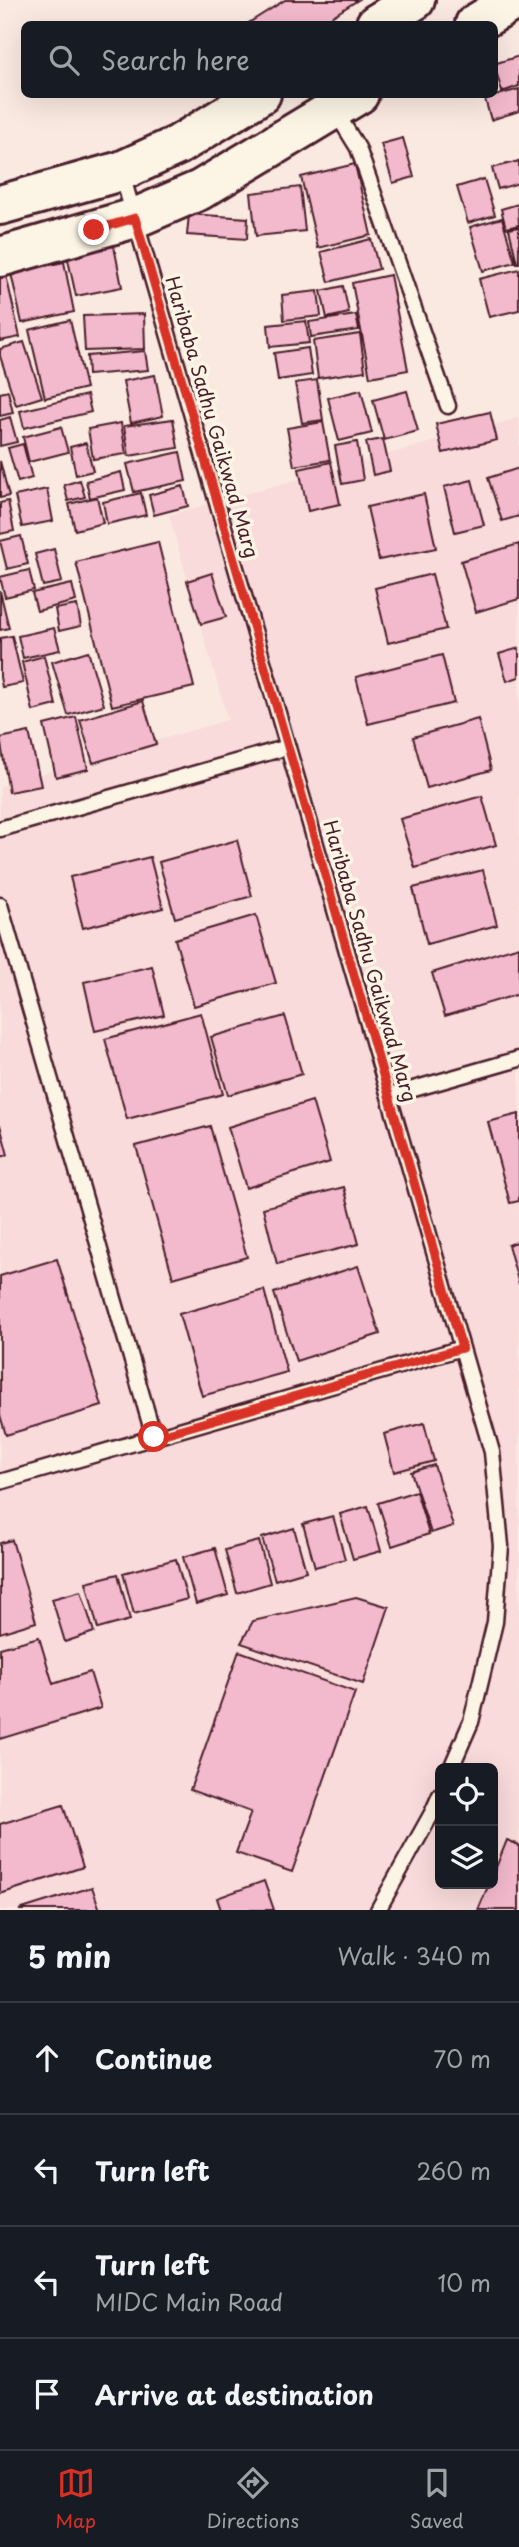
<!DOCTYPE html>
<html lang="en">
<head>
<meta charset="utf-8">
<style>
  :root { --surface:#171b24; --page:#20242c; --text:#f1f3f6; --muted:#9ea1a6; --line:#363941; --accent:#d93025 }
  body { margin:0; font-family:"Playpen Sans",sans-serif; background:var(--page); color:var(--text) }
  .controls { position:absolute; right:21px; bottom:21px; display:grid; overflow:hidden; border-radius:10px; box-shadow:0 7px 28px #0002 }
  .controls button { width:63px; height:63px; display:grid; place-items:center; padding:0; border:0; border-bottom:2px solid var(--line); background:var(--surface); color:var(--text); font:35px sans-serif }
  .stop { position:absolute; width:21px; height:21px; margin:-16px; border:5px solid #d93025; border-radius:50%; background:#fff }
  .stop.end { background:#d93025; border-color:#fff; box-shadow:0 2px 7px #0008 }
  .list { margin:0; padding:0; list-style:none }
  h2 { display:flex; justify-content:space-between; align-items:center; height:91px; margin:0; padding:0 28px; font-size:30px }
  h2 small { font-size:23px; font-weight:400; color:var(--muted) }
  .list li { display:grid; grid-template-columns:46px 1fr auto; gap:21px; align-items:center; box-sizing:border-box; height:112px; padding:0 28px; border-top:2px solid var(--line) }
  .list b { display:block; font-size:26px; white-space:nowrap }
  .list p { margin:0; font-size:23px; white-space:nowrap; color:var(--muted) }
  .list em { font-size:23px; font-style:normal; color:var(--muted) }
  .icon { flex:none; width:38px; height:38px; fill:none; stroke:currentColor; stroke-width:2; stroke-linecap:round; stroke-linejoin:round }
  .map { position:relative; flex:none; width:519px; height:1910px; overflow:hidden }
  .search { position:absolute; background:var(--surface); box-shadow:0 7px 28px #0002; left:21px; right:21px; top:21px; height:77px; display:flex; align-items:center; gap:18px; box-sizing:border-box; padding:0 24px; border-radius:10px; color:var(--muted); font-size:26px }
  .sheet { height:539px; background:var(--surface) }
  nav { display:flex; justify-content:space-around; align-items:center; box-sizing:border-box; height:98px; border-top:2px solid var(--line); background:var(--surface); font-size:19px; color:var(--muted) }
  nav a { display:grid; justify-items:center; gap:4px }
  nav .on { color:var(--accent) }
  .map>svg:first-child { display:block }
  .built { fill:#f8dbda; fill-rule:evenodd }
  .building { fill:#f3b9cc; stroke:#4a1f2b; stroke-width:2 }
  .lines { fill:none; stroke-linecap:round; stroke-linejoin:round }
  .lane-casing { stroke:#4a1f2b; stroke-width:19 }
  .secondary-casing { stroke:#4a1f2b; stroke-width:44 }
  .lane { stroke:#fcf5e5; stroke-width:14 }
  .secondary { stroke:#fcf5e5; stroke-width:38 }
  .route { stroke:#d93025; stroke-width:9 }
  .labels { text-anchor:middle; stroke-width:7; stroke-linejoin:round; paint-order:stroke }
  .street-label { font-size:19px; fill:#4a1f2b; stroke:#fcf5e5 }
</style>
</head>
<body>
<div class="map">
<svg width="519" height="1910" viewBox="0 0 519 1910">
  <rect width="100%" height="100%" fill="#fae9e0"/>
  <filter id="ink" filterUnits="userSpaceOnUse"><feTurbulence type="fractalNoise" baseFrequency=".0143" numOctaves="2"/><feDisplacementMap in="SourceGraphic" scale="14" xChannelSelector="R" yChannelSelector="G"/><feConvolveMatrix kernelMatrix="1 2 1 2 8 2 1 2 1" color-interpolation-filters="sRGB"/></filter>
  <g filter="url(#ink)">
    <path class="built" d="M519 418V1910H0V786L228 720 169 515ZM440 1768H493V1884H440Z"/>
    <path class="building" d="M285 0H358L320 24H247Z
      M519 56V86L502 92 494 64Z
      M519 89V111L491 120 485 99Z
      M403 138 414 177 393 183 381 144Z
      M519 161V183L498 189 492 168Z
      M355 164 371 235 318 248 301 177Z
      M484 179 495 215 468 223 457 187Z
      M300 187 305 231 256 236 251 193Z
      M518 204 519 225 506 228 501 209Z
      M189 214 248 218 247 239 187 235Z
      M502 218 515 262 483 271 470 227Z
      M519 227V263H517L509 229Z
      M371 239 379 269 329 282 321 252Z
      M114 246 122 287 76 296 67 255Z
      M64 262 74 312 22 323 11 273Z
      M519 269V310L489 317 479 279Z
      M6 275 20 337 0 341V277Z
      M390 275 408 370 370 377 352 283Z
      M343 286 349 313 327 318 321 291Z
      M318 291 321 316 284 320 282 295Z
      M144 314 145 349 85 351 83 316Z
      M356 315 359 330 311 337 309 322Z
      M70 320 86 388 45 398 29 330Z
      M306 321 309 343 270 347 268 325Z
      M360 334 365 371 318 378 313 341Z
      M24 342 42 397 16 405 0 356V349Z
      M308 348 312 375 278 380 274 353Z
      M145 351 148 370 88 375 87 356Z
      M155 375 163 416 131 423 123 381Z
      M317 380 323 420 302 423 295 383Z
      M361 390 372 433 339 441 328 398Z
      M8 391 13 413 0 416V393Z
      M407 391 418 431 384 440 373 400Z
      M87 395 91 412 24 428 20 411Z
      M490 412 497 440 443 453 436 424Z
      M10 417 17 442 0 446V420Z
      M173 419 178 448 129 456 124 426Z
      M323 422 330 460 294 466 287 428Z
      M121 423 126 454 93 459 88 429Z
      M61 427 68 452 29 462 23 437Z
      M383 439 390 471 373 475 366 442Z
      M357 442 363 480 342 484 335 446Z
      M86 443 93 471 76 475 70 447Z
      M23 444 32 478 18 482 8 448Z
      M180 452 186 481 134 492 127 464Z
      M0 461 9 496 0 498Z
      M331 462 340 504 308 511 299 469Z
      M519 468V516L502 521 488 478Z
      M121 472 125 490 90 498 86 481Z
      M80 480 85 497 68 501 64 485Z
      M472 480 484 525 455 532 444 487Z
      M183 486 188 506 154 515 149 495Z
      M47 489 53 521 22 527 15 496Z
      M141 493 146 515 107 524 103 502Z
      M424 494 436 548 379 560 367 507Z
      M97 497 103 523 75 530 69 504Z
      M8 501 14 531 0 534V503Z
      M21 536 28 564 7 569 0 541Z
      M158 542 194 687 112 706 76 562Z
      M519 544V599L476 612 461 561Z
      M54 549 62 582 43 586 35 554Z
      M29 570 34 590 5 597 0 577Z
      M212 573 226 617 201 624 187 581Z
      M432 574 446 629 388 643 375 588Z
      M72 584 76 601 37 611 32 593Z
      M0 591 9 628 0 630Z
      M77 605 81 626 59 631 55 609Z
      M54 628 60 650 23 658 18 636Z
      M12 636 23 683 2 687 0 677V638Z
      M519 648V677L507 681 499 654Z
      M88 651 104 705 68 715 52 662Z
      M442 655 454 703 368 724 356 677Z
      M44 656 56 705 33 711 22 662Z
      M143 701 156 744 93 763 80 720Z
      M76 717 88 769 56 777 44 725Z
      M478 719 491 770 427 788 413 737Z
      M29 732 41 786 9 792 0 738Z
      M482 796 496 845 415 868 400 819Z
      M237 840 252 896 175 918 159 862Z
      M150 857 163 908 83 928 70 877Z
      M483 870 497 925 427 944 413 888Z
      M256 915 276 983 194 1006 175 939Z
      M519 946V994L445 1016 432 973Z
      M152 966 164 1015 95 1031 84 982Z
      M201 1013 223 1094 127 1119 105 1039Z
      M285 1016 302 1074 228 1095 211 1037Z
      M312 1101 330 1162 246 1188 228 1127Z
      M519 1114V1201L510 1203 488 1122Z
      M0 1125 8 1155 0 1157Z
      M210 1126 247 1257 173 1278 136 1146Z
      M344 1187 359 1244 277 1264 263 1208Z
      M519 1241V1284L508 1245Z
      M57 1259 102 1406 6 1435 0 1415V1276Z
      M358 1266 380 1334 296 1361 274 1293Z
      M264 1290 287 1372 202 1396 179 1314Z
      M424 1423 434 1461 394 1472 384 1434Z
      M434 1465 453 1526 431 1533 411 1472Z
      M416 1491 429 1534 392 1546 378 1503Z
      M368 1506 381 1551 353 1559 340 1514Z
      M333 1516 345 1559 315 1567 303 1524Z
      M294 1528 306 1571 275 1580 262 1538Z
      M12 1540 36 1622 0 1633V1543Z
      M259 1541 270 1583 237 1593 225 1550Z
      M215 1548 228 1595 196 1604 183 1557Z
      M176 1559 187 1599 134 1614 123 1573Z
      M118 1574 130 1620 98 1629 86 1582Z
      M81 1591 94 1632 65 1642 52 1599Z
      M356 1597 389 1607 363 1684 241 1643 253 1621Z
      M39 1637 53 1684 90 1672 101 1708 0 1739V1648Z
      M239 1651 355 1692 292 1872 236 1853 251 1812 190 1790Z
      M63 1805 83 1867 0 1894V1824Z
      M507 1840 519 1845V1910H478L489 1884H493V1875Z
      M264 1881 274 1910H221L217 1898Z
      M92 1887 100 1910H19Z"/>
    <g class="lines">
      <g class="lane-casing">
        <path id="lane" d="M335 111 358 148 448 406
          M121 171 492 1452 501 1546 495 1622 471 1722 451 1768
          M0 829 288 747
          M0 905 154 1437
          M389 1096 519 1059
          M0 1482 462 1348
          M378 1910 432 1813 440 1795"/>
      </g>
      <g class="secondary-casing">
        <path id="secondary" d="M376 24 415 0
          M475 24 515 0
          M0 205 121 171 178 145 261 94
          M0 257 135 218 200 190 359 94"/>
      </g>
      <use href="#lane" class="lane"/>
      <use href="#secondary" class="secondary"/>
    </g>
  </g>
  <g class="lines" filter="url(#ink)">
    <path class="route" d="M94 230 135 218 462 1348 154 1437"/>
  </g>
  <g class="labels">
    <g class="street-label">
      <text transform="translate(212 417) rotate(74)" y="7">Haribaba Sadhu Gaikwad Marg</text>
      <text transform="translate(370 961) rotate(74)" y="7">Haribaba Sadhu Gaikwad Marg</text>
    </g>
  </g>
</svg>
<div class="controls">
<button><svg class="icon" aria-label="locate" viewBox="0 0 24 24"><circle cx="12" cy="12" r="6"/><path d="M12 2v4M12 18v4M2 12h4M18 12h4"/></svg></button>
<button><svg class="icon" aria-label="layers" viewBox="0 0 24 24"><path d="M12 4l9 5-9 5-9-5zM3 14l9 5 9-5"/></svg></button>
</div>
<div class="stop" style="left:154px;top:1437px"></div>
<div class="stop end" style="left:94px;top:230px"></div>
<div class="search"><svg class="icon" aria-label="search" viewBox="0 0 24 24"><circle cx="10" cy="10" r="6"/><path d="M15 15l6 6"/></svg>Search here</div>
</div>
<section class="sheet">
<h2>5 min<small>Walk · 340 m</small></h2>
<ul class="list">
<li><svg class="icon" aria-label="ahead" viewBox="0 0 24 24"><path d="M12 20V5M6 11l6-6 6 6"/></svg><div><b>Continue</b></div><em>70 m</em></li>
<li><svg class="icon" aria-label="left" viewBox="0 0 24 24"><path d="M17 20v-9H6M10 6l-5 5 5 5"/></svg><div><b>Turn left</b></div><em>260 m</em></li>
<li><svg class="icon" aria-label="left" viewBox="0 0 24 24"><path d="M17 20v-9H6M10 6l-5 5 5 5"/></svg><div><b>Turn left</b><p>MIDC Main Road</p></div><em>10 m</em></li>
<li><svg class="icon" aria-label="arrive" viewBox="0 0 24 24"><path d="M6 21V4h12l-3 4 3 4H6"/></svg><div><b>Arrive at destination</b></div></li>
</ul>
</section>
<nav>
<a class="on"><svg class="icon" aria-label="map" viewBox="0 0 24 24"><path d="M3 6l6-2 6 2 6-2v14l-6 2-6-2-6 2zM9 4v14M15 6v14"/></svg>Map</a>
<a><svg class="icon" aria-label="directions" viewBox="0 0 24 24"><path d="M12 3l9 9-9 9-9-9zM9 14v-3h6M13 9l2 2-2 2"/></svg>Directions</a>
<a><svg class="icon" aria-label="saved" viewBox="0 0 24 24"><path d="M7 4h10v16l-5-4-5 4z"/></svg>Saved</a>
</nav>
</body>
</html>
